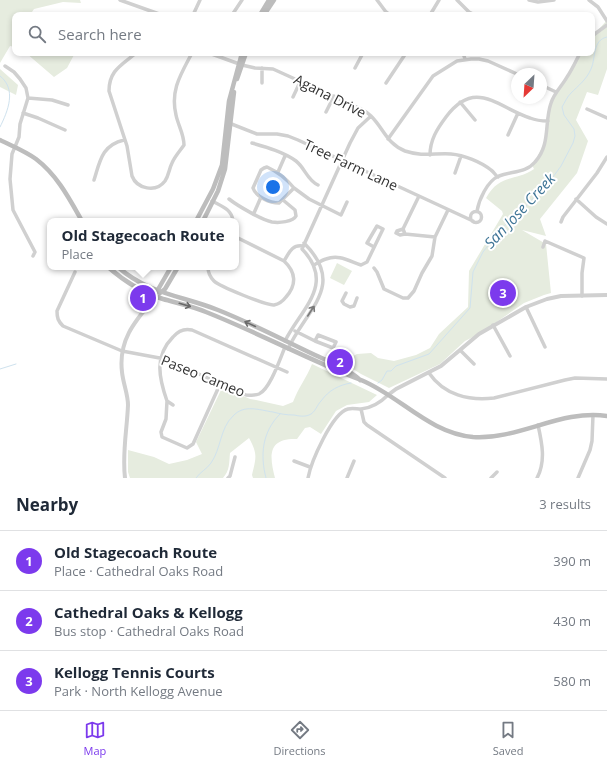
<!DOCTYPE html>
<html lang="en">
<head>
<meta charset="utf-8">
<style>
  :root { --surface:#fff; --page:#f2f2f3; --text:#1f2937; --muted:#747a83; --line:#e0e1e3; --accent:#7c3aed }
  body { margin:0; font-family:"Open Sans",sans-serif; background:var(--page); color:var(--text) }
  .compass { position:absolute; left:511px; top:68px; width:36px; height:36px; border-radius:50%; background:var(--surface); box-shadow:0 2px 6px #0003; rotate:205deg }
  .you { position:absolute; left:273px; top:187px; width:14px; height:14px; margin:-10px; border:3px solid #fff; border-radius:50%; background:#1a73e8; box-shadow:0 0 0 6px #1a73e833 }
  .badge { display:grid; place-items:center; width:26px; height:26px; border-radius:50%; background:var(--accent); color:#fff; font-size:13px; font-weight:700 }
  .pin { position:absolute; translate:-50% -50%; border:2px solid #fff; box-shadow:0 1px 4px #0006 }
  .popup { position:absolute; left:47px; top:218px; width:192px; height:52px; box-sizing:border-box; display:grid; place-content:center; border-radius:8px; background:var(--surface); filter:drop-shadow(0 1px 3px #0005); font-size:13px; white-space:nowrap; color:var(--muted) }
  .popup b { font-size:15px; color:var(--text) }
  .popup::after { content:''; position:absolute; left:50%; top:100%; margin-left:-8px; border:8px solid transparent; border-top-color:var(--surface) }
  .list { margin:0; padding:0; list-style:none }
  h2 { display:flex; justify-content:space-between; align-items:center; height:52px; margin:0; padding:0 16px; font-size:17px }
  h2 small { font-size:13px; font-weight:400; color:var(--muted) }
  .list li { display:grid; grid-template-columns:26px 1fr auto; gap:12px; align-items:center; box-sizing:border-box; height:60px; padding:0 16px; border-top:1px solid var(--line) }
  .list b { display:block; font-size:15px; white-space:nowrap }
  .list p { margin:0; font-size:13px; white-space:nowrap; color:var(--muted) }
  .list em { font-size:13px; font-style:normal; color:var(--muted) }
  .icon { flex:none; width:22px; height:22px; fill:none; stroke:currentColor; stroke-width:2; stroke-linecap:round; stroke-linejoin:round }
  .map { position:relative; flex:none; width:607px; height:478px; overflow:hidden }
  .search { position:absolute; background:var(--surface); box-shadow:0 2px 6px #0003; left:12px; right:12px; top:12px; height:44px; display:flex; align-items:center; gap:10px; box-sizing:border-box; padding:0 14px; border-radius:8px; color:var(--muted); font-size:15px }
  .sheet { height:232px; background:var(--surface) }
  nav { display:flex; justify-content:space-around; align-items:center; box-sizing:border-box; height:56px; border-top:1px solid var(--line); background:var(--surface); font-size:11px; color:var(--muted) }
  nav a { display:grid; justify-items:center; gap:2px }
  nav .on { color:var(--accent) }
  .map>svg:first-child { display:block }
  .green { fill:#e6ecdf }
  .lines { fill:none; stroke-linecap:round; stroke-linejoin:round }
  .stream { stroke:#cfe2ee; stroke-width:1 }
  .minor { stroke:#d0d0d0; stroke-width:3.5 }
  .tertiary { stroke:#d0d0d0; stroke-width:4 }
  .secondary { stroke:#bdbdbd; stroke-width:4.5 }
  .oneway { stroke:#6a6a6a }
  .oneway2 { stroke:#7a7a7a }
  .labels { text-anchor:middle; stroke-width:4; stroke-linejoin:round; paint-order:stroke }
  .street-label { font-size:14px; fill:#333; stroke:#fff }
  .water-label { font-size:15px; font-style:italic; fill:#3f7597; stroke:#fff }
</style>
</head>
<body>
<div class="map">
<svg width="607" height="478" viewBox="0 0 607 478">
  <rect width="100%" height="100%" fill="#fff"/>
  <path class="green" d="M0 0H80L81 3 63 2 34 9 30 15H15V47L10 46 0 63Z
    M607 20V69L598 95 587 92 576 120 588 141 577 173 540 219 546 236 522 230 546 244 551 293 544 295 524 303 479 334 465 341 440 364 389 388 361 374 342 362 357 354 371 353 378 358 394 361 416 355 430 348 439 334 468 307 469 271 503 214 502 211 486 198C500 173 515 182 534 169L532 165 535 162 545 141 551 102 580 53H592V37Z
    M26 53H75L67 68 54 77Z
    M0 69 18 85 16 95 0 87Z
    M337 263 352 271 344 285 330 278Z
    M312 364 377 395 369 402 347 405 336 411 321 434 310 427 305 428 297 439C268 438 269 455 275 478H253L252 475C256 458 258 454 249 438L230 453C229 463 230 470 223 478H130L128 472V450L154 457 169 464 187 460 202 454 196 442 222 388H225L250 399 256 400 283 406 293 402C298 388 307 377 312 364Z"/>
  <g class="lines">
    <path class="stream" d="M0 76C17 89 8 111 0 127
      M0 369 16 364
      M378 383 382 380 387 371H391L396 366 429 354 470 308 473 272 483 252 502 228 524 208 553 177 561 166 573 143 575 136 574 129 564 115 562 107C565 102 567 97 571 93 578 86 587 79 591 69 596 58 592 40 607 37
      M196 478C200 472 207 469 211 463 221 449 220 428 233 416 244 404 259 410 273 412 280 414 287 415 294 415 299 416 304 417 309 415 315 413 317 405 321 401 329 390 339 385 351 383
      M266 478C260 455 262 432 280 414"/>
    <path class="minor" d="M120 0 162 15
      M377 0 386 12 390 15
      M457 0 469 12 475 15
      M529 0 538 2 554 0
      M589 0 598 7 607 21
      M193 15 200 0
      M232 15 242 0
      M430 15 439 0
      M592 36 607 25
      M136 53C122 65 109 70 109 91L127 146 132 176C137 189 156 193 165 181 169 175 169 169 172 163 175 156 180 151 184 145 184 134 178 125 176 115 170 90 181 74 192 53
      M209 53 242 65 255 68 273 69 361 109C365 111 368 113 371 116 384 129 387 144 405 151 423 157 434 153 451 154 464 155 481 162 491 170 494 172 495 175 498 177
      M463 53 465 59
      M5 66 14 72 20 79 26 88 28 98 20 124 19 137 12 154 10 179 13 210 35 252 33 256
      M262 68V83
      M355 68 363 53
      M386 83 406 53
      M541 85 556 92
      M293 97 301 80
      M28 98 52 100 68 105
      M460 102 475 120
      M587 109 607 118
      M326 112 334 96
      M23 113 38 118 65 130
      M229 123 257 134H277L288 136 298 140 473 221
      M508 135 518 113
      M388 139 433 76 457 61 471 59H479L488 61 517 74
      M252 143C266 147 284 152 296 161 305 168 307 180 318 185
      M430 155C430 140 437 129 446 117 475 78 497 107 530 118 535 120 542 121 548 121
      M267 167C278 172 286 178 294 188L279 203C270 203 256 197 253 188L261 170 264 168Z
      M278 172 285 156
      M455 173 461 156
      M94 180C100 161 102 145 124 140
      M294 188 309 199 341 215 347 202
      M419 196 403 229 405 234 435 237
      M229 199C238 206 262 220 272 222 279 223 293 222 296 216L295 210 283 200
      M576 199 596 217 607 224
      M212 201C221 206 232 209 233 221
      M477 211C479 200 487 181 499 176 512 171 526 173 535 162 551 144 544 123 551 103 554 93 562 86 567 77 572 70 576 61 580 53
      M470.5 217a5.5 5.5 0 1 1 11 0a5.5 5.5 0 1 1-11 0Z
      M254 213 261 197
      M561 222 563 217 597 173 607 157
      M403 229 397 231 396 233 400 235 405 234
      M543 247 545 241 584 258 582 273V296
      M284 261C289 253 292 244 303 246
      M314 265C318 263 322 260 326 259 339 254 349 261 361 265L367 262 383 229 377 226 367 243 374 247
      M208 267C208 272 210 277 214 281 219 286 267 306 274 305 279 304 283 301 286 297 297 285 296 272 284 261L236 237
      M374 268 377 272 384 289 403 298H408L414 291 422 273 432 256 435 237 448 210
      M75 272 57 311C57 318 58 321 63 326L122 351 165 359 246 395C251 395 254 396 259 394 270 389 280 359 285 347
      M346 293 342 301 344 304 350 307 354 306 357 298
      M526 307 545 347
      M493 325 510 356
      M295 331 315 341 318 335 336 342 333 348 315 341
      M285 341C301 309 336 284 302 249L350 143 358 128 371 116
      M288 349C306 309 347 286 304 243
      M461 351 474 364
      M429 373C444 395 469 401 494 398L565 380 575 378 607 379
      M167 401 166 419 161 432 162 437 187 448 193 444 221 382
      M173 405 167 401C159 378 154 356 173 337 178 331 184 328 192 330L287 372
      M361 409 364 422 367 425 445 478
      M294 461 310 467
      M228 478 230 476 235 457
      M308 478C311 462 332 413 348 409 352 408 357 409 361 409 372 408 380 403 388 395
      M347 478 354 461
      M491 478 497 472
      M537 478C546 461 542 443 538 425
      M578 478 590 450 592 441 593 415"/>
    <path class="tertiary" d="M388 395 396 389 441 366 479 334 526 307 547 299 561 296 607 295
      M125 478C122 453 127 430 128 405 128 394 123 383 122 372 118 339 136 320 156 296"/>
    <path class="secondary" d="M260 15 269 0
      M264 15 274 0
      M237 79 246 53
      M0 140C12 146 25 151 36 159 57 175 69 198 82 221
      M196 221 213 189 222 165 229 101 242 53
      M203 221 218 191 225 169 234 92
      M108 267C124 281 143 293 163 299 177 303 192 306 206 312 259 333 309 360 361 380 400 396 429 433 473 437 519 440 561 409 607 416
      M118 267C148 294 183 296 218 310 251 323 283 340 315 355 328 361 351 370 360 380
      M156 293 171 267
      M160 293 165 289 178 267"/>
  </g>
  <defs><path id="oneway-shaft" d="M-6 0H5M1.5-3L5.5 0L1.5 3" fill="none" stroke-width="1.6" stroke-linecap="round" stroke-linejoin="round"/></defs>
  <g class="oneway">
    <use href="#oneway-shaft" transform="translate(185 305) rotate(16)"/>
    <use href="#oneway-shaft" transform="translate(250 324) rotate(-155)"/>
  </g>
  <use class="oneway2" href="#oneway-shaft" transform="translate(311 311) rotate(-57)"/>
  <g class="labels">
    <g class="street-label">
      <text transform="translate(330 96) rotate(27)" y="5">Agana Drive</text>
      <text transform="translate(351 165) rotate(25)" y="5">Tree Farm Lane</text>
      <text transform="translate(203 376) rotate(22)" y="5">Paseo Cameo</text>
    </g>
    <g class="water-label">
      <text transform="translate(520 211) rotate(-47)" y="5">San Jose Creek</text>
    </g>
  </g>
</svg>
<svg class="compass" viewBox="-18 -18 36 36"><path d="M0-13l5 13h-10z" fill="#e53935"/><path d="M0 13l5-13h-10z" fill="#747a83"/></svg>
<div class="you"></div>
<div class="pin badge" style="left:143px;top:298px">1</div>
<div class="popup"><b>Old Stagecoach Route</b>Place</div>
<div class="pin badge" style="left:340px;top:362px">2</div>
<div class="pin badge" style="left:503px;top:293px">3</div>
<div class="search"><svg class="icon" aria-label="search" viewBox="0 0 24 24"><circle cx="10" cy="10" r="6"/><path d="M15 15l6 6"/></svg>Search here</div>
</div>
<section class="sheet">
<h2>Nearby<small>3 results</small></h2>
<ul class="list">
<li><span class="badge">1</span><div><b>Old Stagecoach Route</b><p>Place · Cathedral Oaks Road</p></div><em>390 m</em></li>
<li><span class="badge">2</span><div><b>Cathedral Oaks &amp; Kellogg</b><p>Bus stop · Cathedral Oaks Road</p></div><em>430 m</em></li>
<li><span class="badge">3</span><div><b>Kellogg Tennis Courts</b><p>Park · North Kellogg Avenue</p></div><em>580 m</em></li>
</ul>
</section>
<nav>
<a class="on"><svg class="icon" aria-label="map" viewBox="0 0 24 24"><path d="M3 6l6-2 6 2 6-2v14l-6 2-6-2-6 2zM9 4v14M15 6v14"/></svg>Map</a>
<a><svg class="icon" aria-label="directions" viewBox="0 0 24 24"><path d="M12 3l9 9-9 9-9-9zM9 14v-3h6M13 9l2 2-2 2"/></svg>Directions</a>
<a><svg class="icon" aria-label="saved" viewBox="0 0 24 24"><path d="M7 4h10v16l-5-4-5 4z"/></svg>Saved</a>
</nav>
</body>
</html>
